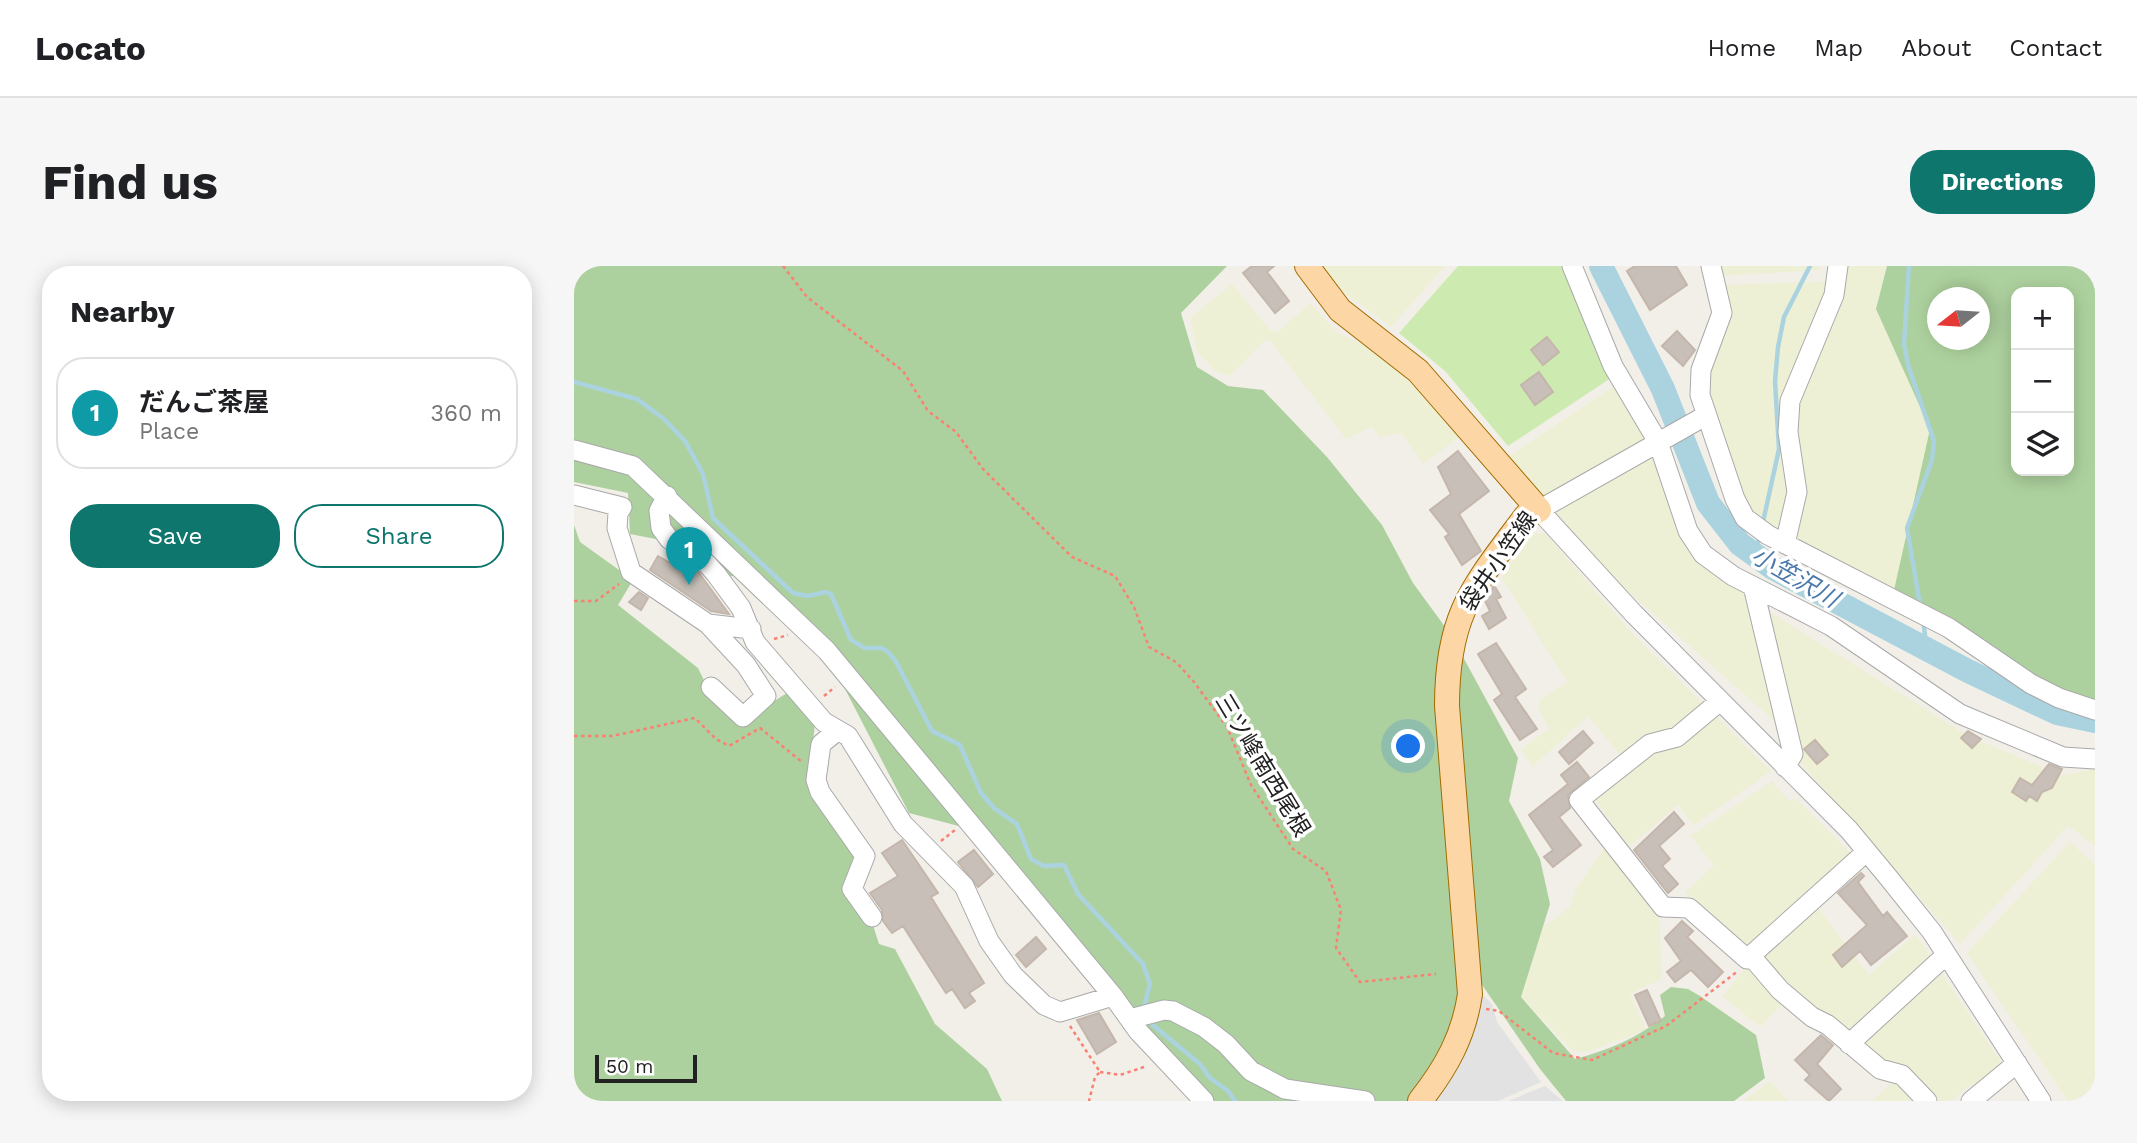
<!DOCTYPE html>
<html lang="en">
<head>
<meta charset="utf-8">
<style>
  :root { --surface:#fff; --page:#f6f6f6; --text:#202124; --muted:#757577; --line:#e0e0e0; --accent:#0f766e }
  body { margin:0; font-family:"Work Sans","Noto Sans JP",sans-serif; background:var(--page); color:var(--text) }
  .controls { position:absolute; right:21px; top:21px; display:grid; overflow:hidden; border-radius:14px; box-shadow:0 4px 18px #0003 }
  .controls button { width:63px; height:63px; display:grid; place-items:center; padding:0; border:0; border-bottom:2px solid var(--line); background:var(--surface); color:var(--text); font:35px sans-serif }
  .compass { position:absolute; left:1353px; top:21px; width:63px; height:63px; border-radius:50%; background:var(--surface); box-shadow:0 4px 18px #0003; rotate:253deg }
  .scale { position:absolute; left:21px; bottom:18px; width:102px; box-sizing:border-box; padding-left:7px; border:4px solid #222; border-top:0; font-size:19px; line-height:24px; white-space:nowrap; color:#222; -webkit-text-stroke:5px #fff; paint-order:stroke }
  .you { position:absolute; left:835px; top:481px; width:24px; height:24px; margin:-18px; border:5px solid #fff; border-radius:50%; background:#1a73e8; box-shadow:0 0 0 10px #1a73e833 }
  .badge { display:grid; place-items:center; width:46px; height:46px; border-radius:50%; background:var(--accent); color:#fff; font-size:23px; font-weight:700 }
  .pin { position:absolute; translate:-50% -58px; filter:drop-shadow(0 2px 4px #0008) }
  .pin::after { content:''; position:absolute; top:37px; width:24px; height:21px; background:inherit; clip-path:polygon(0 0,100% 0,50% 100%) }
  .list { margin:0; padding:0; list-style:none }
  h2 { display:flex; justify-content:space-between; align-items:center; height:91px; margin:0; padding:0 28px; font-size:30px }
  h2 small { font-size:23px; font-weight:400; color:var(--muted) }
  .list li { display:grid; grid-template-columns:46px 1fr auto; gap:21px; align-items:center; box-sizing:border-box; height:112px; margin:0 14px 14px; padding:0 14px; border:2px solid var(--line); border-radius:28px }
  .list b { display:block; font-size:26px; white-space:nowrap }
  .list p { margin:0; font-size:23px; white-space:nowrap; color:var(--muted) }
  .list em { font-size:23px; font-style:normal; color:var(--muted) }
  .actions { display:flex; gap:14px; padding:21px 28px }
  .actions a { flex:1; padding:16px 0; border:2px solid var(--accent); border-radius:28px; text-align:center; font-size:24px; color:var(--accent) }
  .actions .main { background:var(--accent); color:#fff }
  .icon { flex:none; width:38px; height:38px; fill:none; stroke:currentColor; stroke-width:2; stroke-linecap:round; stroke-linejoin:round }
  .map { position:relative; flex:none; width:1521px; height:835px; overflow:hidden; border-radius:28px }
  header { display:flex; align-items:center; gap:42px; box-sizing:border-box; height:98px; padding:0 35px; background:var(--surface); border-bottom:2px solid var(--line) }
  header strong { font-size:33px }
  nav { display:flex; gap:38px; margin-inline-start:auto; font-size:24px }
  .intro { display:flex; align-items:center; justify-content:space-between; box-sizing:border-box; height:168px; padding:0 42px }
  h1 { margin:0; font-size:49px }
  .button { padding:18px 32px; border-radius:28px; background:var(--accent); color:#fff; font-size:24px; font-weight:700 }
  main { display:flex; gap:42px; padding:0 42px }
  aside { flex:1; background:var(--surface); border-radius:28px; box-shadow:0 4px 18px #0003 }
  .map>svg:first-child { display:block }
  .farmland { fill:#eef0d5 }
  .grass { fill:#cdebb0 }
  .forest { fill:#add19e; fill-rule:evenodd }
  .parking { fill:#e2e2e2 }
  .lines { fill:none; stroke-linecap:round; stroke-linejoin:round }
  .stream { stroke:#aad3df; stroke-width:4.5 }
  .river { stroke:#aad3df; stroke-width:24 }
  .building { fill:#c7bfb8; stroke:#c4b6ab; stroke-width:2 }
  .minor-casing { stroke:#a9a9a9; stroke-width:21 }
  .major-casing { stroke:#a06b00; stroke-width:26 }
  .path { stroke:#fa8072; stroke-width:2.5; stroke-dasharray:3.5 3.5; stroke-linecap:butt }
  .minor { stroke:#fff; stroke-width:19 }
  .major { stroke:#fcd6a4; stroke-width:24 }
  .labels { text-anchor:middle; stroke-width:7; stroke-linejoin:round; paint-order:stroke }
  .street-label { font-size:23px; fill:#222; stroke:#fff }
  .water-label { font-size:24px; font-style:italic; fill:#4a7aab; stroke:#fff }
</style>
</head>
<body>
<header>
<strong>Locato</strong>
<nav><a>Home</a><a>Map</a><a>About</a><a>Contact</a></nav>
</header>
<div class="intro"><h1>Find us</h1><a class="button">Directions</a></div>
<main>
<aside>
<h2>Nearby<small></small></h2>
<ul class="list">
<li><span class="badge" style="background:#0f9aa8">1</span><div><b>だんご茶屋</b><p>Place</p></div><em>360 m</em></li>
</ul>
<div class="actions"><a class="main">Save</a><a>Share</a></div>
</aside>
<div class="map">
<svg width="1521" height="835" viewBox="0 0 1521 835">
  <rect width="100%" height="100%" fill="#f2efe9"/>
  <path class="farmland" d="M748 0H871L817 61 763 21Z
    M1145 0H1247L1246 4 1148 10Z
    M1264 0H1313L1302 43 1356 163 1318 333 1165 241 1126 120 1146 19 1262 15Z
    M658 18 696 64 704 66 736 37 763 66 790 79 818 99 857 137 885 171 849 198 827 167 806 171 798 161 772 173 696 75H690L656 110 643 106 623 86 616 52Z
    M1048 115 1111 255 1183 338 1396 471 1489 509 1521 503V580L1494 560 1386 678 1219 488 1214 467 916 203Z
    M971 267 1056 365 1197 505 1119 560 1104 539 1049 586 1034 565 1039 559 1019 530 1055 500 1014 450 958 501 947 483 975 463 964 442 967 433 993 416 928 312 953 268Z
    M1198 515 1215 535 1221 532 1281 591 1177 682 1128 648 1111 626 1140 600 1116 570Z
    M1496 576 1521 599V835H1494L1393 687Z
    M1031 581 1085 636 1088 713 1056 728 1072 764 1014 786 999 785 947 731 969 661 995 642 1002 622Z
    M1241 638 1295 709 1341 668 1359 693 1278 768 1221 727 1186 761 1148 730 1177 695Z
    M1365 703 1431 802 1401 825 1395 819 1378 835H1298L1323 812 1287 781Z
    M1196 815 1215 835H1169Z"/>
  <path class="grass" d="M884 0H998L1043 108 934 180 871 105 825 67Z"/>
  <path class="forest" d="M0 0H653L607 47 623 101 654 120 689 124 753 191 808 259 839 317 877 369 944 492 935 535 966 593 976 638 947 731 1001 793C1035 784 1063 772 1091 750L1086 729 1097 721 1114 723 1126 730 1182 769 1191 812 1160 835H992L966 803 904 713 879 764 834 835H632L396 563 335 547 238 359 186 307 150 311 112 279 56 268 54 227 0 216Z
    M1313 0H1521V449L1318 333 1356 163 1302 43ZM1442 26H1495V205H1442ZM1364 32H1406V74H1364Z
    M0 259 6 276 59 314 44 339 124 402 138 431 165 457 213 427 241 458 234 519 285 588 289 628 305 678 321 683 361 758 413 803 428 835H0Z"/>
  <path class="parking" d="M904 724 918 738 923 756 967 816 924 835H856Z
    M971 820 989 835H934Z"/>
  <g class="lines">
    <path class="stream" d="M1335 0 1330 78 1334 99 1360 175 1358 194 1333 262 1346 339
      M0 116 63 133 90 153 111 175 129 208 139 252 219 327 234 330 252 326 257 328 277 374 291 382H308L314 386 321 394 358 465 386 479 407 527 420 542 443 558 457 593 470 600 490 599 504 628 569 698 576 718 569 745
      M1189 256 1205 183 1201 115 1204 81 1210 51 1236 0
      M1181 289 1186 268
      M1349 354 1353 384
      M574 755 626 798 636 812 654 825 661 835"/>
    <path class="river" d="M1027 0 1089 123 1134 237 1166 278 1199 302 1394 405 1483 447 1521 455"/>
  </g>
  <path class="building" d="M678 0H700L693 6 715 35 701 47 669 7Z
    M1061 0H1102L1113 19 1076 44 1053 5Z
    M1103 65 1121 84 1109 100 1088 80Z
    M973 71 985 86 969 99 957 84Z
    M965 106 979 126 961 139 947 119Z
    M884 185 915 225 885 248 907 285 888 299 871 271 875 268 856 244 877 228 864 201Z
    M84 290 105 302 108 296 125 307 155 348 137 345 76 304Z
    M920 319 927 331 922 333 932 352 915 363 908 350 916 345 911 335Z
    M65 326 74 332 67 344 55 336Z
    M922 377 952 423 941 431 963 463 946 474 920 434 928 428 904 388Z
    M1009 465 1019 477 995 498 985 486Z
    M1394 465 1407 473 1398 482 1387 472Z
    M1241 474 1254 489 1243 498 1230 483Z
    M1003 496 1015 511 994 529 996 542 985 551 1007 579 979 601 970 591 979 584 955 549 994 518 987 509Z
    M1475 498 1488 503 1478 522 1468 526 1463 535 1455 530 1452 535 1438 526 1446 512 1458 519Z
    M1100 546 1110 558 1085 580 1096 593 1088 600 1104 618 1094 627 1060 584Z
    M328 574 364 627 357 631 410 717 395 727 401 735 391 742 378 723 372 727 329 660 318 667 309 655 308 644 296 627 324 610 308 587Z
    M400 584 419 608 404 621 384 596Z
    M1287 607 1290 610 1284 616 1309 650 1313 646 1333 670 1297 699 1286 685 1268 701 1259 689 1293 659 1264 627Z
    M1108 655 1119 665 1113 671 1149 706 1134 721 1117 704 1101 716 1093 706 1107 695 1091 672Z
    M462 671 472 683 452 701 442 689Z
    M1073 724 1087 755 1075 760 1061 729Z
    M525 747 542 776 523 788 503 754Z
    M1247 769 1259 779 1243 798 1267 823 1255 835 1231 814 1236 809 1221 794Z"/>
  <g class="lines">
    <g class="minor-casing">
      <path id="minor" d="M998 0 1039 100 1084 176 1114 265 1129 288 1159 310 1257 360 1386 448 1489 491 1521 493
        M1137 0 1148 47 1127 104 1126 129 1161 233 1171 252 1194 269 1375 362 1457 418 1485 432 1521 444
        M1131 150 965 244 1060 348 1275 564 1314 611 1358 666 1467 835
        M0 184 59 200 253 385 539 730 564 765 630 835
        M0 229 48 241 44 247 43 262 57 306 134 358
        M93 230 85 245 87 262 95 273 133 298 142 308 167 342 181 376 250 456 274 470 329 558 390 620 415 675 439 709 470 739 486 746 539 730
        M1211 278 1223 226 1214 166 1216 135 1260 29 1264 0
        M1179 320 1219 488 1211 501
        M137 421 169 451 192 430 172 399 134 358 177 363
        M1146 435 1103 471 1076 478 1005 534 1089 641 1115 642 1173 693 1292 586
        M263 465 247 478 242 514 246 526 291 590 278 623 298 651
        M1176 689 1206 724 1238 751 1254 759 1306 803 1328 809 1353 835
        M556 753 590 744 599 745 630 761 652 778 677 805 711 823 791 835
        M1275 778 1372 689
        M1397 835 1443 797"/>
    </g>
    <g class="major-casing">
      <path id="major" d="M733 0 766 44 844 105 965 244 952 250C899 321 873 348 873 440L896 728C890 770 872 802 846 835"/>
    </g>
    <path class="path" d="M209 0 233 31 329 105 354 145 382 166 409 203 498 291 541 310 560 341 575 381 602 396 620 416 653 461 677 519 719 583 752 605 767 644 762 682 786 716 862 708
      M0 335H22L45 318
      M200 373 214 369
      M250 430 261 421
      M0 470H38L121 452 142 473 155 480 186 462 228 496
      M367 575 381 564
      M912 743 925 745 979 787 1018 794 1092 760 1164 705
      M496 760 526 806 521 811 515 835
      M526 806 546 809 573 800"/>
    <use href="#minor" class="minor"/>
    <use href="#major" class="major"/>
  </g>
  <g class="labels">
    <g class="street-label">
      <text transform="translate(924 295) rotate(-55)" y="8">袋井小笠線</text>
      <text transform="translate(689 499) rotate(59)" y="8">三ツ峰南西尾根</text>
    </g>
    <g class="water-label">
      <text transform="translate(1221 311) rotate(30)" y="8">小笠沢川</text>
    </g>
  </g>
</svg>
<div class="controls">
<button>+</button>
<button>−</button>
<button><svg class="icon" aria-label="layers" viewBox="0 0 24 24"><path d="M12 4l9 5-9 5-9-5zM3 14l9 5 9-5"/></svg></button>
</div>
<svg class="compass" viewBox="-18 -18 36 36"><path d="M0-13l5 13h-10z" fill="#e53935"/><path d="M0 13l5-13h-10z" fill="#757577"/></svg>
<div class="scale">50 m</div>
<div class="you"></div>
<div class="pin badge" style="left:115px;top:319px;background:#0f9aa8">1</div>
</div>
</main>
</body>
</html>
